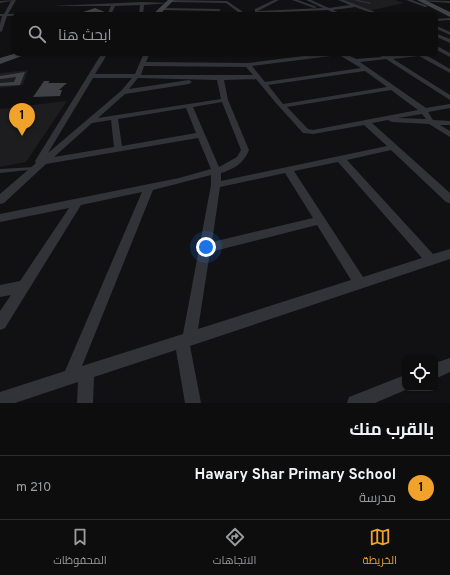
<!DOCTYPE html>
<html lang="ar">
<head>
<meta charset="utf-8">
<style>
  :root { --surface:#0d0d0e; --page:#1b1b1c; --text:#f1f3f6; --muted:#9a9c9e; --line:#2d2d2e; --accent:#f1a22a }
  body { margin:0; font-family:Overpass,Cairo,sans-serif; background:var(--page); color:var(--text); direction:rtl }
  .controls { position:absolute; right:12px; bottom:12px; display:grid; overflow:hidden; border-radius:8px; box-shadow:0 1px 3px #0004 }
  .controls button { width:36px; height:36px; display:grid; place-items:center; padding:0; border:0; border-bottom:1px solid var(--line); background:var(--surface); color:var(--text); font:20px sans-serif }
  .you { position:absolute; left:206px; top:247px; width:14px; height:14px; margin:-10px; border:3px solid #fff; border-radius:50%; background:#1a73e8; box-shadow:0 0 0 6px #1a73e833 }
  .badge { display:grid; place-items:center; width:26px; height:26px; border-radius:50%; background:var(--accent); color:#111; font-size:13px; font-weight:700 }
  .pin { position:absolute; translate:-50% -33px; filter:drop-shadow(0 1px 2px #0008) }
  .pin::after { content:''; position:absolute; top:21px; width:14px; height:12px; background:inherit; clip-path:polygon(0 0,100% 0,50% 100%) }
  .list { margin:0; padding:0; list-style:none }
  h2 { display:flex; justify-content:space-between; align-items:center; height:52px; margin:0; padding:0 16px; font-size:17px }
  h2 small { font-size:13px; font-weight:400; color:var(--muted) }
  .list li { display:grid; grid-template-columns:26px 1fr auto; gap:12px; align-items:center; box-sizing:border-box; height:64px; padding:0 16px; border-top:1px solid var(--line) }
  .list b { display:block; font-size:15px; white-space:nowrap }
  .list p { margin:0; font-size:13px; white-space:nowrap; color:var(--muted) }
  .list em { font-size:13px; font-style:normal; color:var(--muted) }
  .icon { flex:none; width:22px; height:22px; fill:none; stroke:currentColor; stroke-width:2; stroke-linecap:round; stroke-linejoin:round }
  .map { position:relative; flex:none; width:450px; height:403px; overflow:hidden; direction:ltr }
  .search { position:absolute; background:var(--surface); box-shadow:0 1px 3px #0004; left:12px; right:12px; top:12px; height:44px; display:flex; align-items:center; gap:10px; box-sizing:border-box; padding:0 14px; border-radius:8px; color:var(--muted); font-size:15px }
  .sheet { height:116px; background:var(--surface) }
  nav { display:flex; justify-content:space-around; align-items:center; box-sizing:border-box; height:56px; border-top:1px solid var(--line); background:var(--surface); font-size:11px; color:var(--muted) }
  nav a { display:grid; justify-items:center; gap:2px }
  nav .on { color:var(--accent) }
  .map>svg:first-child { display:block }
  .built { fill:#1d1d20 }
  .building { fill:#404146 }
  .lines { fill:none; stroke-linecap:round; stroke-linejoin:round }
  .lane { fill:#323338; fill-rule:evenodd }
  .street { fill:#323338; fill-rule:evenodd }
  .secondary { fill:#404248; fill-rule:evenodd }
</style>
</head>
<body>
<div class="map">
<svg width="450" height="403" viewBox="0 0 450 403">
  <rect width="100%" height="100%" fill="#111113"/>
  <path class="built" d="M343 0H395L404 3 368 11Z
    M28 70 23 85 0 88V73Z
    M67 101 26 162 0 167V109Z"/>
  <path class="building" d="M95 8 105 12 95 15H84L80 13Z
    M25 72 20 85 0 86V83L14 82 16 77 0 79V76Z
    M44 81H50L48 83H67L59 90H62L60 96 33 97Z"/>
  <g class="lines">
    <path class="lane" d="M354 0H358L371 3 370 4Z
      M35 167H37V169L0 173V169Z"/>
    <path class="street" d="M16 0 8 14 55 13 57 14 7 16 2 31 0 32V24L2 16H0V14H4L11 1 0 3V1Z
      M169 0 227 1 246 14 242 15 226 3 170 2 168 1Z
      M274 0H279L258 11 323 8 306 0H311L329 8 350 5 338 0H344L383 15H377L355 7 333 10 344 15H338L328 10 257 13 255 12V9Z
      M292 0H298L317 7 314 8Z
      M406 0H412L428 6 425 7Z
      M418 0 450 1V3L420 1Z
      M142 2 170 3 144 5 143 15H139L140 5 115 6 111 15H107L111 6H52Z
      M163 8 219 9 221 10 219 11 162 10Z
      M450 18V20L435 21V19Z
      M435 25 450 32V35L435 28Z
      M435 33 450 39V43L435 36Z
      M435 45 450 53V57L435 49Z
      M102 53H108L95 74H135L144 53H150L146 62 248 63 327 53H344L356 59 382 57 377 53H384L388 56 434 53 426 55 450 69V73L419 56 393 59 450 95V100L386 59 360 62 426 108 450 104V108L428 112 433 120 450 121V125H440L450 131V137L429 124 392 122 388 120 372 123 450 193V203L446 202 391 150 347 160 433 254 450 249V259L190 346 201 403H185L176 350 94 377 93 403H77L78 382 15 403H0V392L65 371 142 192 81 205 5 328 0 330V311L11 295 0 297V285L20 281 69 208 0 222V214L179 178 211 169 198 138 46 164 4 203 0 204V194L36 163 35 161ZM339 55 361 68 265 82 252 66ZM144 66 246 67 253 75H141ZM365 71 387 87 283 104 268 85ZM93 78H132L121 91 48 153ZM138 78 217 80 221 99 98 118 125 94 189 84 192 82 189 80 129 89ZM256 79 275 102 303 133 313 134 364 125 387 146 221 181V173C234 169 244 163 249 150L228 100 224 80ZM391 90 418 110 313 130 308 129 287 107ZM222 102 241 150 237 157 219 167 193 107ZM186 108 196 133 122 146 118 119ZM422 114 426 119 398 118ZM111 120 114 147 54 157 92 123ZM338 162 422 258 363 277 294 171ZM285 173 313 218 212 242 220 187ZM211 175V185L183 334 82 366 153 190ZM317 225 351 280 198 329 210 252Z
      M450 358V372L435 379V363Z
      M405 375V388H410L375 403H347L349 397Z"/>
    <path class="secondary" d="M168 0H174L159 15H152Z
      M417 0H425L450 12V17Z
      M17 53H30L0 64V58Z"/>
  </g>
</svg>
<div class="controls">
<button><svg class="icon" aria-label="locate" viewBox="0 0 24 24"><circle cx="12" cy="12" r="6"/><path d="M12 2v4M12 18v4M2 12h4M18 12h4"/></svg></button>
</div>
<div class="you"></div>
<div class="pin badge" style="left:22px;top:136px">1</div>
<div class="search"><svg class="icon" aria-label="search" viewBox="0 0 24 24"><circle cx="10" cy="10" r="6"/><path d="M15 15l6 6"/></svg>ابحث هنا</div>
</div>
<section class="sheet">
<h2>بالقرب منك<small></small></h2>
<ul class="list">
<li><span class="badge">1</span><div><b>Hawary Shar Primary School</b><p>مدرسة</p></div><em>210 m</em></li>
</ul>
</section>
<nav>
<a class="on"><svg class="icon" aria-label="map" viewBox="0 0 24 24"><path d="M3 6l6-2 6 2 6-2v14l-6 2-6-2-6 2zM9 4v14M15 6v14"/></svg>الخريطة</a>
<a><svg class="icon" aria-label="directions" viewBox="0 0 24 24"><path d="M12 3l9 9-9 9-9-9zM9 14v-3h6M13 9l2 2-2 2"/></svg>الاتجاهات</a>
<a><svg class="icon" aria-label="saved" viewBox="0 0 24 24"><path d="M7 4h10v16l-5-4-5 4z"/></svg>المحفوظات</a>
</nav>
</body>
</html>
